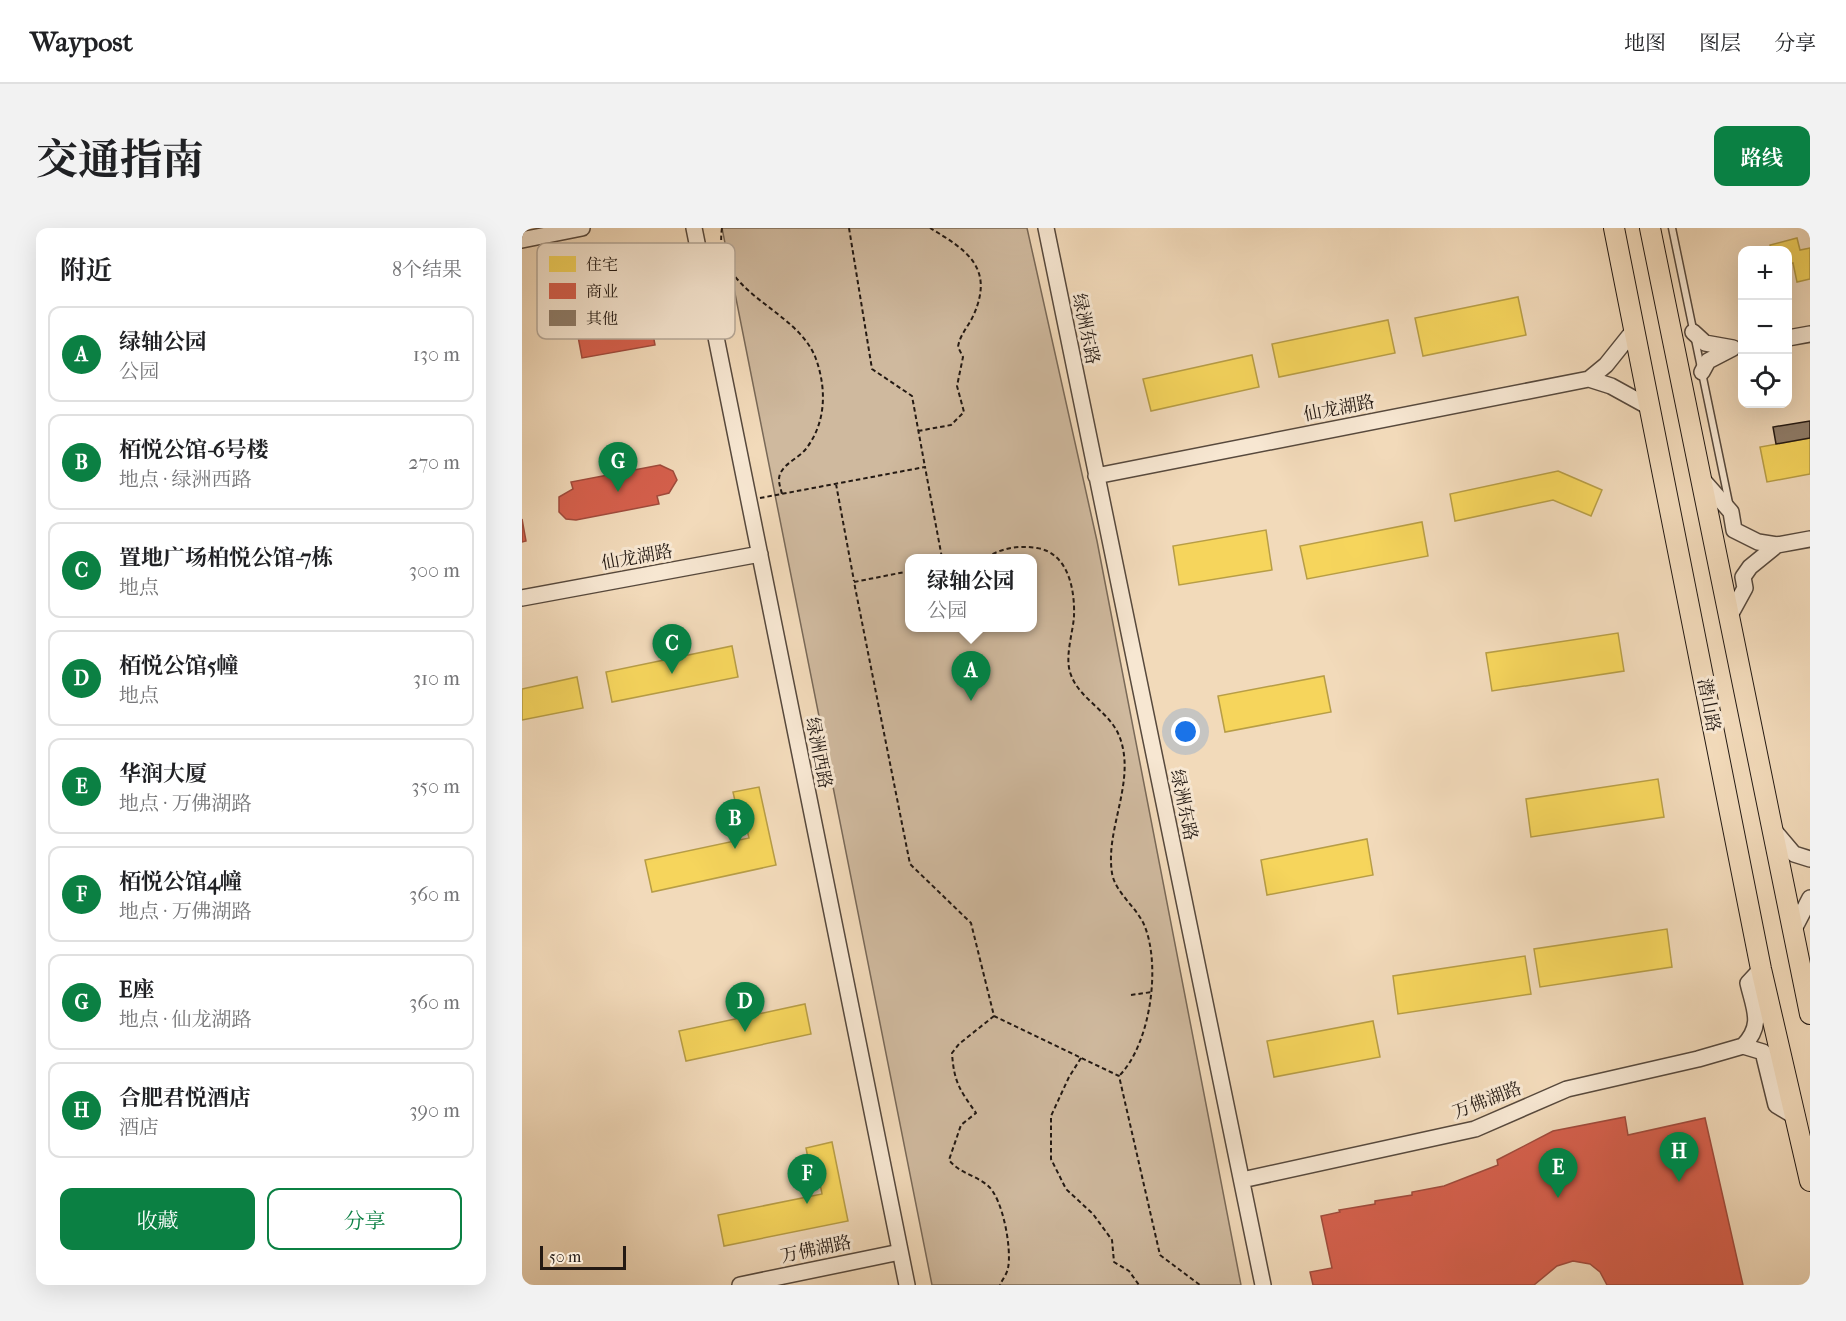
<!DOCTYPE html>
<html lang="zh">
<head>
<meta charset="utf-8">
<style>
  :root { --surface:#fff; --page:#f2f2f2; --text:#202124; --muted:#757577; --line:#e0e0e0; --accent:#0b8043 }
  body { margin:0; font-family:"IM FELL French Canon","Noto Serif SC",serif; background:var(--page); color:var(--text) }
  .controls { position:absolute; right:18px; top:18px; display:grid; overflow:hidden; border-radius:12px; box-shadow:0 6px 24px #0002 }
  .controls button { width:54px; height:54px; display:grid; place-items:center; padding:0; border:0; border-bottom:2px solid var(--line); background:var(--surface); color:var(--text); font:30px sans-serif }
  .scale { position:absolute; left:18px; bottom:15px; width:86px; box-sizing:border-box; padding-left:6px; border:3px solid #231913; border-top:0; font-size:16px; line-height:21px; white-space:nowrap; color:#231913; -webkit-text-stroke:4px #f7e7d2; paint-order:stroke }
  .you { position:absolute; left:664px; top:504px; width:21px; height:21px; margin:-15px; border:4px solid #fff; border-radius:50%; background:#1a73e8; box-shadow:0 0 0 9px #1a73e833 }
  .badge { display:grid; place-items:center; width:39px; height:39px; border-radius:50%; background:var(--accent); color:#fff; font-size:20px; font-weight:700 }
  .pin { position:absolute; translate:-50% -50px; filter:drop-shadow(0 2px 3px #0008) }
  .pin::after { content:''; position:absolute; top:32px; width:21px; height:18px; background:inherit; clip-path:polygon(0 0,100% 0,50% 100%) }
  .popup { position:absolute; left:383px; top:326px; width:132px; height:78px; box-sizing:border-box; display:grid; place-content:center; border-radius:12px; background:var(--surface); filter:drop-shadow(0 2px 4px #0005); font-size:20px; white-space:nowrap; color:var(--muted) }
  .popup b { font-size:22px; color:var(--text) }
  .popup::after { content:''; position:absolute; left:50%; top:100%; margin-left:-12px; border:12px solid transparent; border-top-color:var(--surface) }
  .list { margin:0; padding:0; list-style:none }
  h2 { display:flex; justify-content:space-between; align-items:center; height:78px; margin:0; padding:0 24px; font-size:26px }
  h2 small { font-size:20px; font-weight:400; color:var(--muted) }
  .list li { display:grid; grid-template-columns:39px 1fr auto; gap:18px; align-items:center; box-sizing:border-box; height:96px; margin:0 12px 12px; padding:0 12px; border:2px solid var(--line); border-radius:12px }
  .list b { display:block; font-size:22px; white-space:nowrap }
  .list p { margin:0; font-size:20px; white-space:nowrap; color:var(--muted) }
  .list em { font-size:20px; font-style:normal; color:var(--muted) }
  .actions { display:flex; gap:12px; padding:18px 24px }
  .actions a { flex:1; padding:14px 0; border:2px solid var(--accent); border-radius:12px; text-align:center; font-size:21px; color:var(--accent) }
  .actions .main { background:var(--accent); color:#fff }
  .icon { flex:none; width:33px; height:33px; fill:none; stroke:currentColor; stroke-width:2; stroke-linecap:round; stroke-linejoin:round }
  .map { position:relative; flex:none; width:1288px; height:1057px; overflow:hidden; border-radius:12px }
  header { display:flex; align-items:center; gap:36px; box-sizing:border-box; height:84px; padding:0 30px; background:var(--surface); border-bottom:2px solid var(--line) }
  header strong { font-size:28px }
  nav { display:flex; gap:33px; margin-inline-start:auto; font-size:21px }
  .intro { display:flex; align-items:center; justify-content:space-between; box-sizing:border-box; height:144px; padding:0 36px }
  h1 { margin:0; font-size:42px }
  .button { padding:15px 27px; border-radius:12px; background:var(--accent); color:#fff; font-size:21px; font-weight:700 }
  main { display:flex; gap:36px; padding:0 36px }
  aside { flex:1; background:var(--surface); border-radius:12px; box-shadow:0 6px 24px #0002 }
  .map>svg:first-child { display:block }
  .green { fill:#cfb99e; stroke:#796958; stroke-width:1.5; fill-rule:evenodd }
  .homes { fill:#f6d55c; stroke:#b79d46; stroke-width:1.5 }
  .shops { fill:#d6604d; stroke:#a04b3c; stroke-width:1.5 }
  .building { fill:#8f7d6a; stroke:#231913; stroke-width:1.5 }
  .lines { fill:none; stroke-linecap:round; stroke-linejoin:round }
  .service-casing { stroke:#57493d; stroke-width:9 }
  .tertiary-casing { stroke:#57493d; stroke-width:18 }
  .primary-casing { stroke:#231913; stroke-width:22 }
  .path { stroke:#231913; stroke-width:2; stroke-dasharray:4.5 3; stroke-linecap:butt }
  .service { stroke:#f7e7d2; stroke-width:6 }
  .tertiary { stroke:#f7e7d2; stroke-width:15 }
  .primary { stroke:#f2daba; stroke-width:20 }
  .labels { text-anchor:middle; stroke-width:6; stroke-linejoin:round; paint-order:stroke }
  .street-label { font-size:18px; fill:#231913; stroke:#f7e7d2 }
  .key { fill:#f7e7d2; stroke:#b7a999; stroke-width:1.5 }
  .key-label { font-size:16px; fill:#231913 }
</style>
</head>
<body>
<header>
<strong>Waypost</strong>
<nav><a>地图</a><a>图层</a><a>分享</a></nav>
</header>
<div class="intro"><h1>交通指南</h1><a class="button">路线</a></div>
<main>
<aside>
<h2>附近<small>8个结果</small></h2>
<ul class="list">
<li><span class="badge">A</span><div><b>绿轴公园</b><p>公园</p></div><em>130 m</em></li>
<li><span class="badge">B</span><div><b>栢悦公馆-6号楼</b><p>地点 · 绿洲西路</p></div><em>270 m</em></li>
<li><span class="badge">C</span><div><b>置地广场柏悦公馆-7栋</b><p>地点</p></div><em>300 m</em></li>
<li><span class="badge">D</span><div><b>栢悦公馆5幢</b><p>地点</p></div><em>310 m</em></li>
<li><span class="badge">E</span><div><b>华润大厦</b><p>地点 · 万佛湖路</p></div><em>350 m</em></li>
<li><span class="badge">F</span><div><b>栢悦公馆4幢</b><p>地点 · 万佛湖路</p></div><em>360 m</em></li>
<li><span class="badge">G</span><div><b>E座</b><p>地点 · 仙龙湖路</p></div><em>360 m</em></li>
<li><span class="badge">H</span><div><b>合肥君悦酒店</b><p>酒店</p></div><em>390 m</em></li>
</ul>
<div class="actions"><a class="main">收藏</a><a>分享</a></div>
</aside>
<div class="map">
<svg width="1288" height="1057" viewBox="0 0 1288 1057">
  <rect width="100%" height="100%" fill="#f2daba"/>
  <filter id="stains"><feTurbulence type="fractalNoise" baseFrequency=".00333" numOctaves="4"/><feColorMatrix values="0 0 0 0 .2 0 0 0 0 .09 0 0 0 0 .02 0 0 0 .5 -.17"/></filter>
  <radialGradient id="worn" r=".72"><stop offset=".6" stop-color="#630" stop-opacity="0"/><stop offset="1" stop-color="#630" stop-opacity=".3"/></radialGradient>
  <path class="green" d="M200 0H505L575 313 719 1057H410ZM510 330V400H388V330Z"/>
  <path class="homes" d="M1275 10 1278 22 1288 20V51L1275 54 1271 35 1266 36V22H1249L1248 17Z
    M996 69 1004 107 901 128 893 90Z
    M866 92 873 125 757 149 750 116Z
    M730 127 737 159 629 183 621 151Z
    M1288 210V246L1245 254 1238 219Z
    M1036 243 1080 262 1069 288 1031 272 933 293 928 266Z
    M900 294 906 328 785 351 778 318Z
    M744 302 750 342 657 357 651 318Z
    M1096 405 1102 443 970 463 964 425Z
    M210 418 216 449 90 474 84 444Z
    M802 448 809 484 703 504 696 468Z
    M55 449 61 480 0 492V461Z
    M1136 551 1142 589 1009 609 1004 571Z
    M237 559 254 637 130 664 123 632 227 610 223 594 218 595 211 564Z
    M845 611 851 647 745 667 739 632Z
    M1145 701 1150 739 1018 759 1012 721Z
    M1003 728 1009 766 876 786 871 748Z
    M283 776 289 806 164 833 157 803Z
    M851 793 858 829 752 849 745 813Z
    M310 914 326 993 202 1018 196 987 300 966 297 950 290 951 284 920Z"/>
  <path class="shops" d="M119 41 133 117 60 130 46 55Z
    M138 237 151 243 155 252 147 265 135 268 137 276 54 292 44 291 37 284V269L51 261 49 254Z
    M0 291 4 313 0 314Z
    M1103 889 1106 907 1183 890 1221 1057H1085L1078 1044 1068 1036 1051 1033 1035 1038 1012 1057H791L788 1044 810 1040 799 988 818 984 817 982 853 976V973L890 967V964L922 958 976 937 975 932 1031 903Z"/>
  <path class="building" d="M1288 193V210L1254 216 1251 199Z"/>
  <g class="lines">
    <g class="service-casing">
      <path id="service" d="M1150 0 1207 275"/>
    </g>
    <g class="tertiary-casing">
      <path id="tertiary" d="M172 0 385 1057
        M524 0 741 1057
        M0 12 60 0
        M1112 102 1084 137 1067 151 1089 158 1129 180
        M1171 104 1183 115 1211 120 1186 133 1180 144
        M1266 110 1288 106
        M574 248 1067 151
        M1179 250 1209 284 1212 302 1236 314 1255 317 1228 339 1221 349 1223 360 1206 391
        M1255 317 1288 311
        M0 370 238 326
        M1250 600 1272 626 1288 631
        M1271 703 1288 670
        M1239 741 1226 755C1232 781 1242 797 1221 818L1241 824 1254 877 1274 889
        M720 952 953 901 1045 861 1176 831 1221 818
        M218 1057 378 1024"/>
    </g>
    <g class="primary-casing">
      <path id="primary" d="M1092 0 1239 741 1288 953
        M1128 0 1288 786"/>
    </g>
    <path class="path" d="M200 0C190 66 275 79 294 131 305 162 304 196 283 222 276 230 264 235 259 244 255 251 258 258 260 266
      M327 0 350 141 390 168 403 239
      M396 203 429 197 442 184 435 158 441 129 436 119C438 106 447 98 452 86 472 40 445 22 408 0
      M314 256 332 353
      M238 270 403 239 420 330
      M464 330C479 320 497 317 515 320 546 325 553 361 552 388 551 405 542 430 549 447 558 472 589 484 598 510 614 554 583 601 590 645 593 665 616 680 623 699 639 740 628 817 597 848
      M388 343 332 354 388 636 449 695 472 788 597 848 638 1027 678 1057
      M609 767 630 764
      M472 788 437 816 430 825C432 855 438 862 454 885L439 897 427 932C437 945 453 947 465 957 481 969 490 1022 486 1040 485 1046 480 1052 478 1057
      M559 830 547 849 529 888V931L544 961 571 986 590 1012 592 1034 607 1043 617 1057"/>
    <use href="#service" class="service"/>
    <use href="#tertiary" class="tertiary"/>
    <use href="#primary" class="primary"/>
  </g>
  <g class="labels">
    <g class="street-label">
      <text transform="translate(564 101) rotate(78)" y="6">绿洲东路</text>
      <text transform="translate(817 180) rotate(-11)" y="6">仙龙湖路</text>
      <text transform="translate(115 329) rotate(-10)" y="6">仙龙湖路</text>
      <text transform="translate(1187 477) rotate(79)" y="6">潜山路</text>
      <text transform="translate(297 525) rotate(79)" y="6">绿洲西路</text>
      <text transform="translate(662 577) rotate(78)" y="6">绿洲东路</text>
      <text transform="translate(965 872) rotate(-21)" y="6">万佛湖路</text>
      <text transform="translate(294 1021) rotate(-12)" y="6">万佛湖路</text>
    </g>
  </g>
  <rect x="15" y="15" width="198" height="96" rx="9" class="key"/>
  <rect x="27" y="28" width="27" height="16" fill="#f6d55c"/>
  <rect x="27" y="55" width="27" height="16" fill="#d6604d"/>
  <rect x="27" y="82" width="27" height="16" fill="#8f7d6a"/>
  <g class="key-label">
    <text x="64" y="42">住宅</text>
    <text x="64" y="69">商业</text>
    <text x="64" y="96">其他</text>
  </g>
  <rect width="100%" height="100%" filter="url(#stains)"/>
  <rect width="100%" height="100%" fill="url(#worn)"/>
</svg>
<div class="controls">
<button>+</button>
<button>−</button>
<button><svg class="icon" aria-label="locate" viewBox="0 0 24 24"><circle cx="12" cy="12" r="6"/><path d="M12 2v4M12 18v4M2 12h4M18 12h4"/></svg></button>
</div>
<div class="scale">50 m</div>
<div class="you"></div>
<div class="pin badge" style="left:449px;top:473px">A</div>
<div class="popup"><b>绿轴公园</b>公园</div>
<div class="pin badge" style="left:213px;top:621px">B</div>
<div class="pin badge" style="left:150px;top:446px">C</div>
<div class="pin badge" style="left:223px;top:804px">D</div>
<div class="pin badge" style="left:1036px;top:970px">E</div>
<div class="pin badge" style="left:285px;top:976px">F</div>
<div class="pin badge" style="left:96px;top:264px">G</div>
<div class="pin badge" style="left:1157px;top:954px">H</div>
</div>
</main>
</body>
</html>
